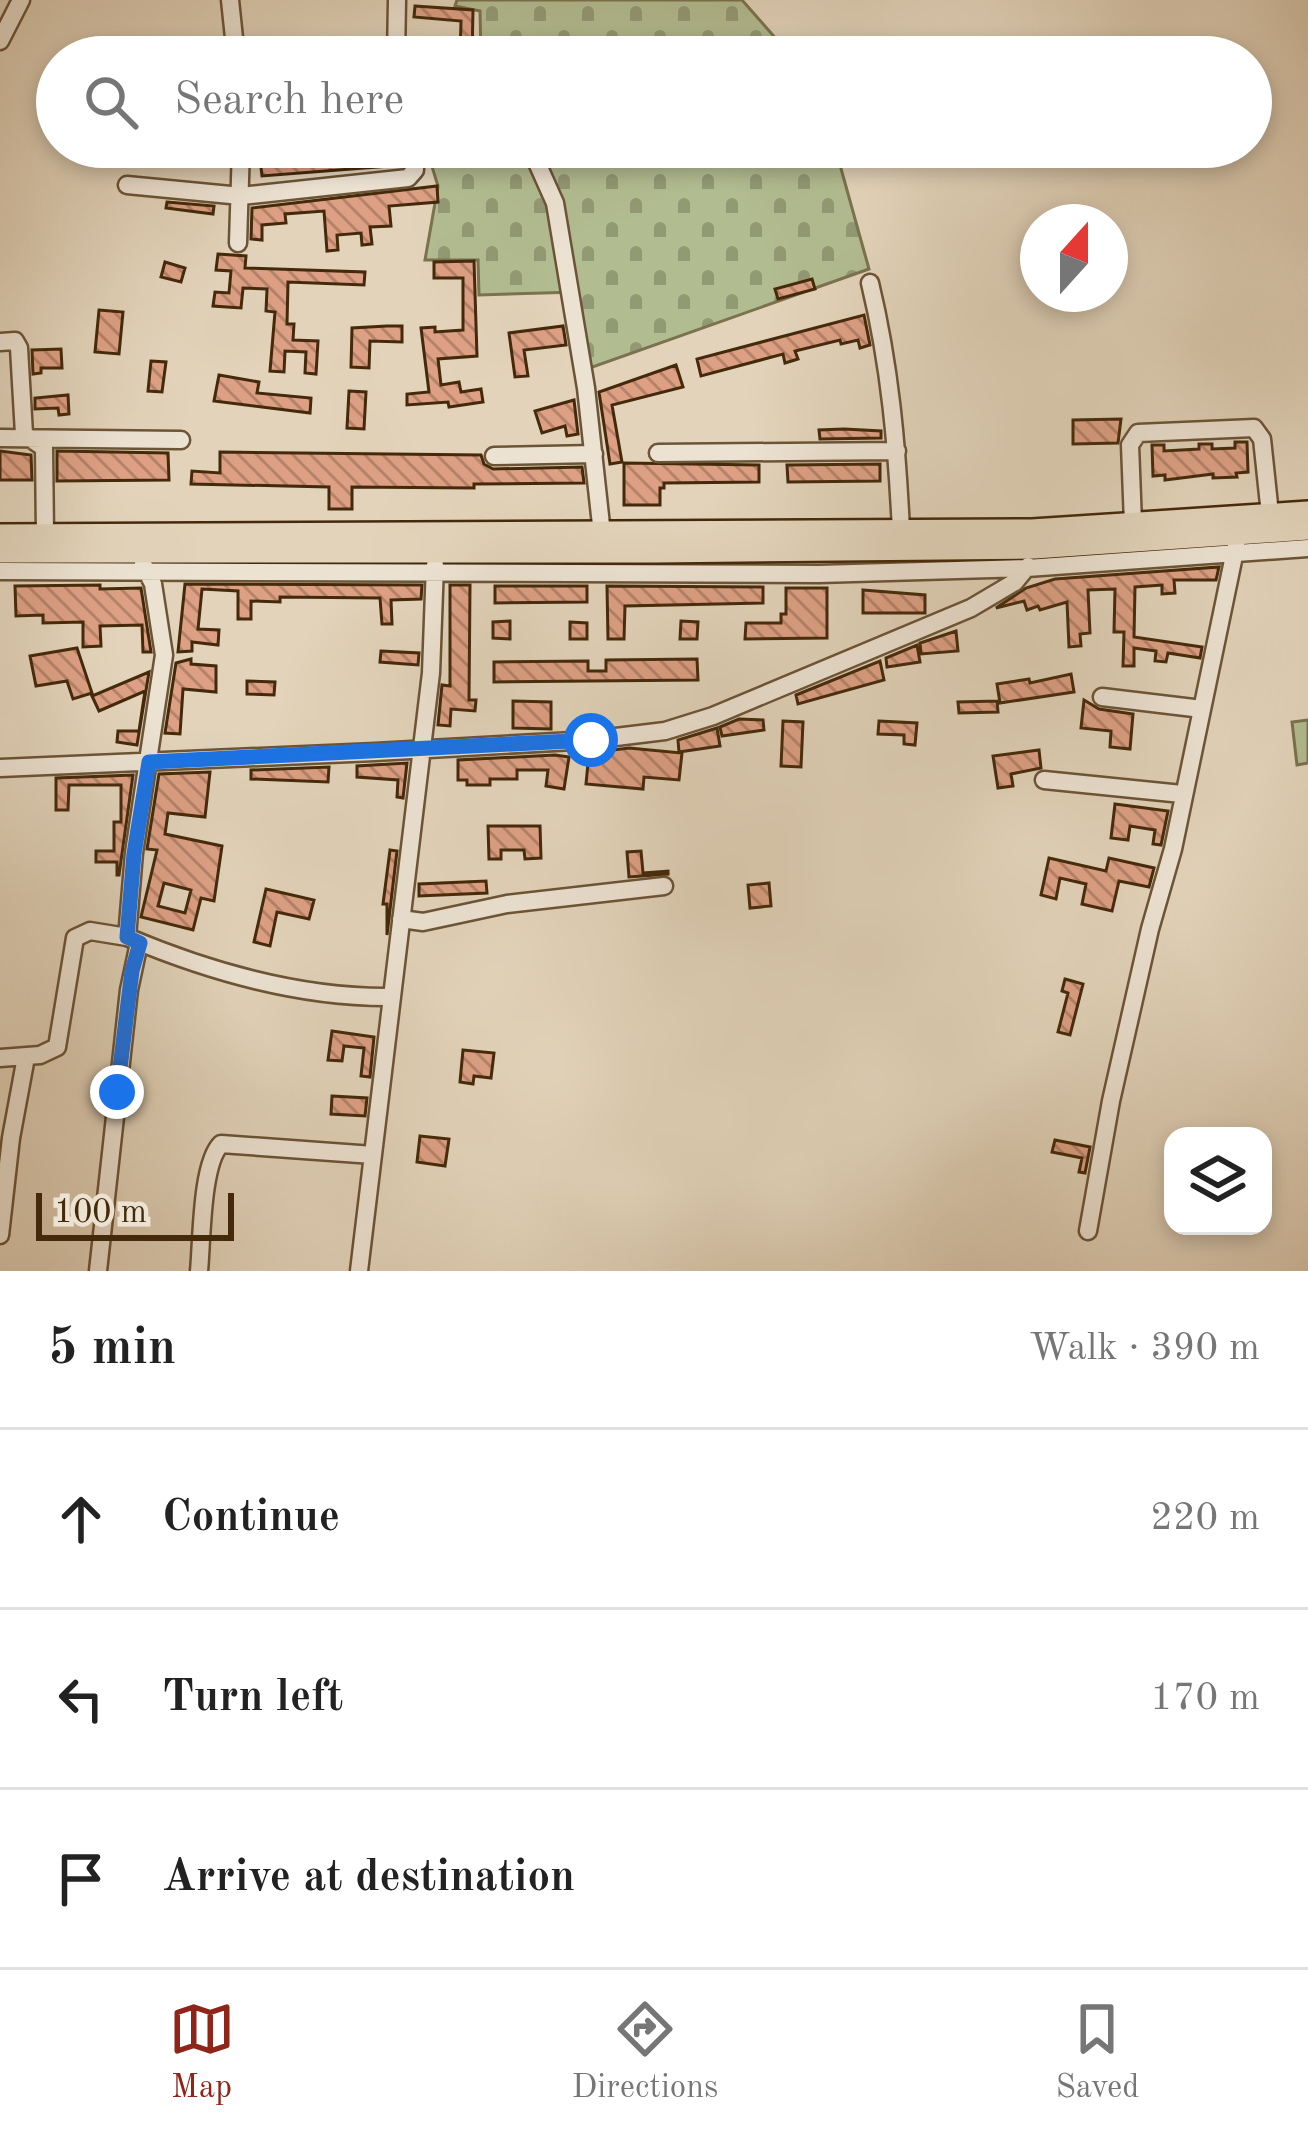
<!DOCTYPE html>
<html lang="en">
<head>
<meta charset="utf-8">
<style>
  :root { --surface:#fff; --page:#f6f6f6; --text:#222; --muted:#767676; --line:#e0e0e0; --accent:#8f2418 }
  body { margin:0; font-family:"Old Standard TT",serif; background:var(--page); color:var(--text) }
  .controls { position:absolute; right:36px; bottom:36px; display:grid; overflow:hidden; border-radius:24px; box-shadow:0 6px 18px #0003 }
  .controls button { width:108px; height:108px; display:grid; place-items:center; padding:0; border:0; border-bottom:3px solid var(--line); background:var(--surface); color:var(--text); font:60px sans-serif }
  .compass { position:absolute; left:1020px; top:204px; width:108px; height:108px; border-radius:50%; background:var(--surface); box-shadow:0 6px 18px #0003; rotate:21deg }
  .scale { position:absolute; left:36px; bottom:30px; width:198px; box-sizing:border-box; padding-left:12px; border:6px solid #44290a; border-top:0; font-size:33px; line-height:42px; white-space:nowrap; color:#44290a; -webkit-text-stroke:9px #ece2d2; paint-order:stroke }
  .stop { position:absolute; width:36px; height:36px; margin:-27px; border:9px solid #1a73e8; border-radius:50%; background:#fff }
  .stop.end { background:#1a73e8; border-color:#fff; box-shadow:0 3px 12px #0008 }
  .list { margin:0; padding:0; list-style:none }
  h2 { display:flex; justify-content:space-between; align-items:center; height:156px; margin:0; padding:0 48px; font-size:51px }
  h2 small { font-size:39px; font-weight:400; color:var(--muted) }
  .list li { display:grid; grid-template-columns:78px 1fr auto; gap:36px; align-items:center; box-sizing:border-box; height:180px; padding:0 48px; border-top:3px solid var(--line) }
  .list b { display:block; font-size:45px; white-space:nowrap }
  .list em { font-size:39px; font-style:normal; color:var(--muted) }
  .icon { flex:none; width:66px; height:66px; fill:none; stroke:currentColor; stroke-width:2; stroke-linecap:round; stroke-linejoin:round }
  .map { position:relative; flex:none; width:1308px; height:1271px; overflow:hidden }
  .search { position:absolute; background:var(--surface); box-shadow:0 6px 18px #0003; left:36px; right:36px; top:36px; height:132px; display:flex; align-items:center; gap:30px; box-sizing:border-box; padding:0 42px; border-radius:66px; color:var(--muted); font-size:45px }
  .sheet { height:696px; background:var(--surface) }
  nav { display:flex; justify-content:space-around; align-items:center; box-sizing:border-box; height:168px; border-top:3px solid var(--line); background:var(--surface); font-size:33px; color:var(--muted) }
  nav a { display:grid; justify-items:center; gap:6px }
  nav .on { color:var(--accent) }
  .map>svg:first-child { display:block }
  .cemetery { fill:url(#cemetery-stones); stroke:#7b724e; stroke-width:3 }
  .pitch { fill:#b2bc91; stroke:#7b724e; stroke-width:3 }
  .building { fill:url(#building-back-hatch); stroke:#44290a; stroke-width:3; fill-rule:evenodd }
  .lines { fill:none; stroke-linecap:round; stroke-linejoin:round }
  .minor-casing { stroke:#6c5436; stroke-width:21 }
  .major-casing { stroke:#44290a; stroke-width:26 }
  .minor { stroke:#ece2d2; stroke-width:16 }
  .major { stroke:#e2d3ba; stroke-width:21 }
  .route { stroke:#1a73e8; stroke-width:15 }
</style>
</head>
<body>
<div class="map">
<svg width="1308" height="1271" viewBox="0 0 1308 1271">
  <defs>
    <pattern id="cemetery-stones" width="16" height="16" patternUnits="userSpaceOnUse" patternTransform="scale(3)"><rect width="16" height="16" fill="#b2bc91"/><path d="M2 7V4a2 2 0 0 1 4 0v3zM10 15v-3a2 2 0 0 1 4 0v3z" fill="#929975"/></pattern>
    <pattern id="building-back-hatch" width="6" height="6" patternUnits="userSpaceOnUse" patternTransform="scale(3)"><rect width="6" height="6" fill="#dda084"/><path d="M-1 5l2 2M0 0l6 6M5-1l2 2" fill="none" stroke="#b5826a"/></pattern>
  </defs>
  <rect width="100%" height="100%" fill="#e2d3ba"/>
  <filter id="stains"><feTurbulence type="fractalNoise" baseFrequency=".00167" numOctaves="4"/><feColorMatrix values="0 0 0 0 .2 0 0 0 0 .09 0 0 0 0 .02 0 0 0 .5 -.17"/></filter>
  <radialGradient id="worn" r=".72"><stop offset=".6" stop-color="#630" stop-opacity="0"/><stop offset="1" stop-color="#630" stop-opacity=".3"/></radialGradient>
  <path class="cemetery" d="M457 0H742L792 57H481L480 11 455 6Z
    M426 147H835L869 269 587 369 577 292 479 295 478 260H425L438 186Z"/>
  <path class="pitch" d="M1308 720V763L1297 765 1292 722Z"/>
  <path class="building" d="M415 6 473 10 472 57H460L461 21 414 17Z
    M254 147H268L269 158 329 156V150L383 147 384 154 402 153V165L262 176 260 159H255Z
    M437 186 438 202 389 206 391 226 370 227 372 244 362 245 361 233 337 235 338 250 327 251 324 211 285 214 286 223 262 225V240L251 239 252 208Z
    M167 202 214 206 213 214 166 208Z
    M218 254 246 256 245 268 365 272 364 285 288 282 287 324H294L293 340 318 341 316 374 305 373 306 352 285 351 284 372 270 371 275 312 266 311 267 289 243 288 241 308 213 306 215 292 229 293 231 271 216 270Z
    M474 261 477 356 438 359 441 385 459 382 461 392 481 389 483 402 449 407 448 402 407 405V394L429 392 421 328 435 327V332L463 330V278H434V262Z
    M165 262 185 268 181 282 161 277Z
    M812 279 815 289 778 299 775 289Z
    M99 310 123 312 119 354 95 352Z
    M864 315 870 345 860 348 858 340 841 344 840 340 795 351 798 359 785 363 783 354 701 376 697 359Z
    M387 326H402V342L370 341 369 368 351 367 352 328Z
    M563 326 566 345 524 350 528 376 515 377 509 333Z
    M61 349 62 368H41V373L33 374 32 350Z
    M151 361 166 362 162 392 148 391Z
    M676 365 683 387 612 405 622 462 610 464 599 392Z
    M219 375 259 382 257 393 311 398 310 413 214 401Z
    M349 391 366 392 364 429 347 428Z
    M68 395 69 414 59 415 58 408 35 409V398Z
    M574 400 578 434 567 436 565 426 542 433 535 411Z
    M1121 419 1118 443 1073 444V420Z
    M844 429 881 431V438L820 439 819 430Z
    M1235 442H1247L1248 472 1236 473 1237 477 1213 478V474L1165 480V475L1153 476 1152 445H1164V451L1199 449V444H1212V449L1235 448Z
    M0 451 31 455 32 480H0Z
    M57 451 168 453 169 480 57 481Z
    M220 452 481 455 484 464 493 469 582 467 584 483 474 484V488L352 487V509H329V487L191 484 192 471 220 473Z
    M624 463 759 465V482L664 483V488H660V505H624Z
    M880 464V481L788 482 787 465Z
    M1219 567 1216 580H1174L1175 593 1162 594V585L1135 587 1134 637 1202 647 1200 658 1168 653 1166 662 1155 661 1156 651 1134 648V666H1123L1124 632H1114L1115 589 1088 590 1090 633 1080 634 1081 646 1069 647 1067 602 1040 610 1038 606 1027 610 1024 601 996 608 1026 588 1055 579Z
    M185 584 422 585 421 599 391 600 392 624H382L380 598 280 597V602L251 601V619H238V591L202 589 198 629 219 630 218 645 192 642V651L178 652Z
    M100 585V589L141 588 151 652H143L142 625 100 626 101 646 83 647V622L43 623V615L16 616 15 586Z
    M450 585H470L469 700H476L475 711 451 709 450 726 438 725 442 685 450 686Z
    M495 586H587V602L495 603Z
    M607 586 763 587V603L625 606 624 639H608Z
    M786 588H827V638L745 639 746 623H781V614H786Z
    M863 590 925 595V613H863Z
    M510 621V639L493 638V622Z
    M681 621 698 622 697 639H680Z
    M570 622 587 623V639H570Z
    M956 631 958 651 921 654 920 643Z
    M917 645 920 662 887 667 886 658Z
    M77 648 92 693 73 699 67 681 36 686 30 656Z
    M381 651 419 653 418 665 380 662Z
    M191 659V664L216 666V692L183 689 180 734 165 733 176 663Z
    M697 659 698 680 494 682V662L588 661V671H606V660Z
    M880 661 884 680 798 704 796 695Z
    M149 672 137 745 117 742 118 731H139L145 691 99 711 92 696Z
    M1071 674 1074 692 1000 703 997 684 1029 679 1030 683Z
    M247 681 275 682 274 695 247 694Z
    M1084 700 1099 709 1133 714 1130 749 1110 747 1111 731 1081 728Z
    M513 701 551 702V729L513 728Z
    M997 701 998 712 959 713 958 702Z
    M739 719 763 720 764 730 722 736 720 727Z
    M783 721 803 722 801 767 781 766Z
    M879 721 917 723 915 745 904 744V735L878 734Z
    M717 728 720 746 679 752 678 740Z
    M629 748 682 753 679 780 644 777 643 789 586 784 589 753Z
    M1039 750 1041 768 1011 774 1013 786 998 788 993 756Z
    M555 755 569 757 564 789 546 786 548 770H517V779H490V785H467V780H458V760Z
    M407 763 403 798 397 797 398 780 357 777V766Z
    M329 767 328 782 251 779V770Z
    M210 772 205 817 168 813 165 834 222 846 214 901 201 898 193 930 141 917 157 850 147 849 159 774ZM164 883 191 890 185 913 158 906Z
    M133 775 119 875H117V862H96V851H114V822H121V785H69L68 810H56V778Z
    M1115 804 1168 811 1161 845 1153 844 1155 830 1130 826 1128 840 1111 838Z
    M488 826H540L541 858 525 859 524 850H501V859H489Z
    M390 850 397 851 387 935V904H383Z
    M641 851 643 873 668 871V874L629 877 627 852Z
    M1049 858 1106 871 1109 858 1154 868 1149 887 1119 881 1112 911 1082 904 1086 884 1060 878 1056 899 1041 895Z
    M486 881 487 893 419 896V884Z
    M769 883 771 906 750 908 748 885Z
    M266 889 314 900 309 919 277 912 270 946 254 942Z
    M1065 979 1083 984 1070 1035 1058 1032 1068 993 1062 991Z
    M332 1031 374 1037 370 1077 361 1076 364 1048 344 1046 342 1061 328 1060Z
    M463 1050 494 1053 491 1078 474 1076 473 1084 460 1082Z
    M332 1096 367 1098 365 1116 331 1114Z
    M420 1136 449 1139 445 1166 417 1162Z
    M1055 1140 1090 1147 1085 1173 1079 1172 1082 1158 1052 1152Z"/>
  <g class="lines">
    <g class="minor-casing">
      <path id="minor" d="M230 0 236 57
        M0 41 21 0
        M396 57 397 0
        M530 147 555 203 586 388 602 534
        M127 185 241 196 408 178 415 170 414 147
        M238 243 241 147
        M870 283C890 366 897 446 901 531
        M0 342 15 341 19 348 24 434 44 448 45 535
        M0 438 181 440
        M658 453 897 451
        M494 456 594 454
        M1133 523 1130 445 1138 433 1254 428 1262 439 1270 514
        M143 564 153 584 164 655 134 853 127 937C210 972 301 998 391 997
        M0 571 819 574 1027 568 1308 548
        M1102 697 1202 709
        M0 768 375 752 591 740 665 731 713 716 971 608 1015 582 1028 566
        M1044 780 1182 794
        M401 919 423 922 507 904 664 886
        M0 1058 40 1055 57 1047 75 938 90 931 127 937
        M1088 1231 1111 1101 1150 929 1173 849 1236 546
        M0 1235 11 1138 26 1057
        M98 1271 129 990 139 943
        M199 1271C202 1241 201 1164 221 1144L373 1155
        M359 1271 431 673 435 565"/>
    </g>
    <g class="major-casing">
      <path id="major" d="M0 535 1032 530 1308 512
        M0 552H655L1034 548 1308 529"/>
    </g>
    <use href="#minor" class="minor"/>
    <use href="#major" class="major"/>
  </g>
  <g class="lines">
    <path class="route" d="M117 1092 132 971 140 943 127 937 134 854 149 762 591 740"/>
  </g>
  <rect width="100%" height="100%" filter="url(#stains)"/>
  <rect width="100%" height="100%" fill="url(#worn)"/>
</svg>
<div class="controls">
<button><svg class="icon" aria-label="layers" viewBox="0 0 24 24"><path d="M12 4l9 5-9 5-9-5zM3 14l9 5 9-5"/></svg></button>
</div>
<svg class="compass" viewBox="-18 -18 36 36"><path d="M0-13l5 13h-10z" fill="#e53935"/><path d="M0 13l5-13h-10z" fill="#767676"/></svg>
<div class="scale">100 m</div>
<div class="stop" style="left:591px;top:740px"></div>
<div class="stop end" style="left:117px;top:1092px"></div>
<div class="search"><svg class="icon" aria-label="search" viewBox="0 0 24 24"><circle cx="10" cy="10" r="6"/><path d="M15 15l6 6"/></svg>Search here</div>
</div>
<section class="sheet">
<h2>5 min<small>Walk · 390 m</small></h2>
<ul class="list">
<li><svg class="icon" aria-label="ahead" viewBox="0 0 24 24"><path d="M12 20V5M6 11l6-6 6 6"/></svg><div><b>Continue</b></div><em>220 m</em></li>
<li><svg class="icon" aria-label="left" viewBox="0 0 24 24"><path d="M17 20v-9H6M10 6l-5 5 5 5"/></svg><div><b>Turn left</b></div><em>170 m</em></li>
<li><svg class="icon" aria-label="arrive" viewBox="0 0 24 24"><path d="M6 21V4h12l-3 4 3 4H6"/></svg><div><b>Arrive at destination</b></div></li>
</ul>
</section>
<nav>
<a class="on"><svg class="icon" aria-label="map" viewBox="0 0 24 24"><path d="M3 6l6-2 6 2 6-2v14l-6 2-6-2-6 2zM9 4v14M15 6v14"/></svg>Map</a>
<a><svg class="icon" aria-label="directions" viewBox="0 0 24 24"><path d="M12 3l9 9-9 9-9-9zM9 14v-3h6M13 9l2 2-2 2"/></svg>Directions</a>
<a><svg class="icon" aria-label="saved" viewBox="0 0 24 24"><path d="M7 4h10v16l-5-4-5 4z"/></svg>Saved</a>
</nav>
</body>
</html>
